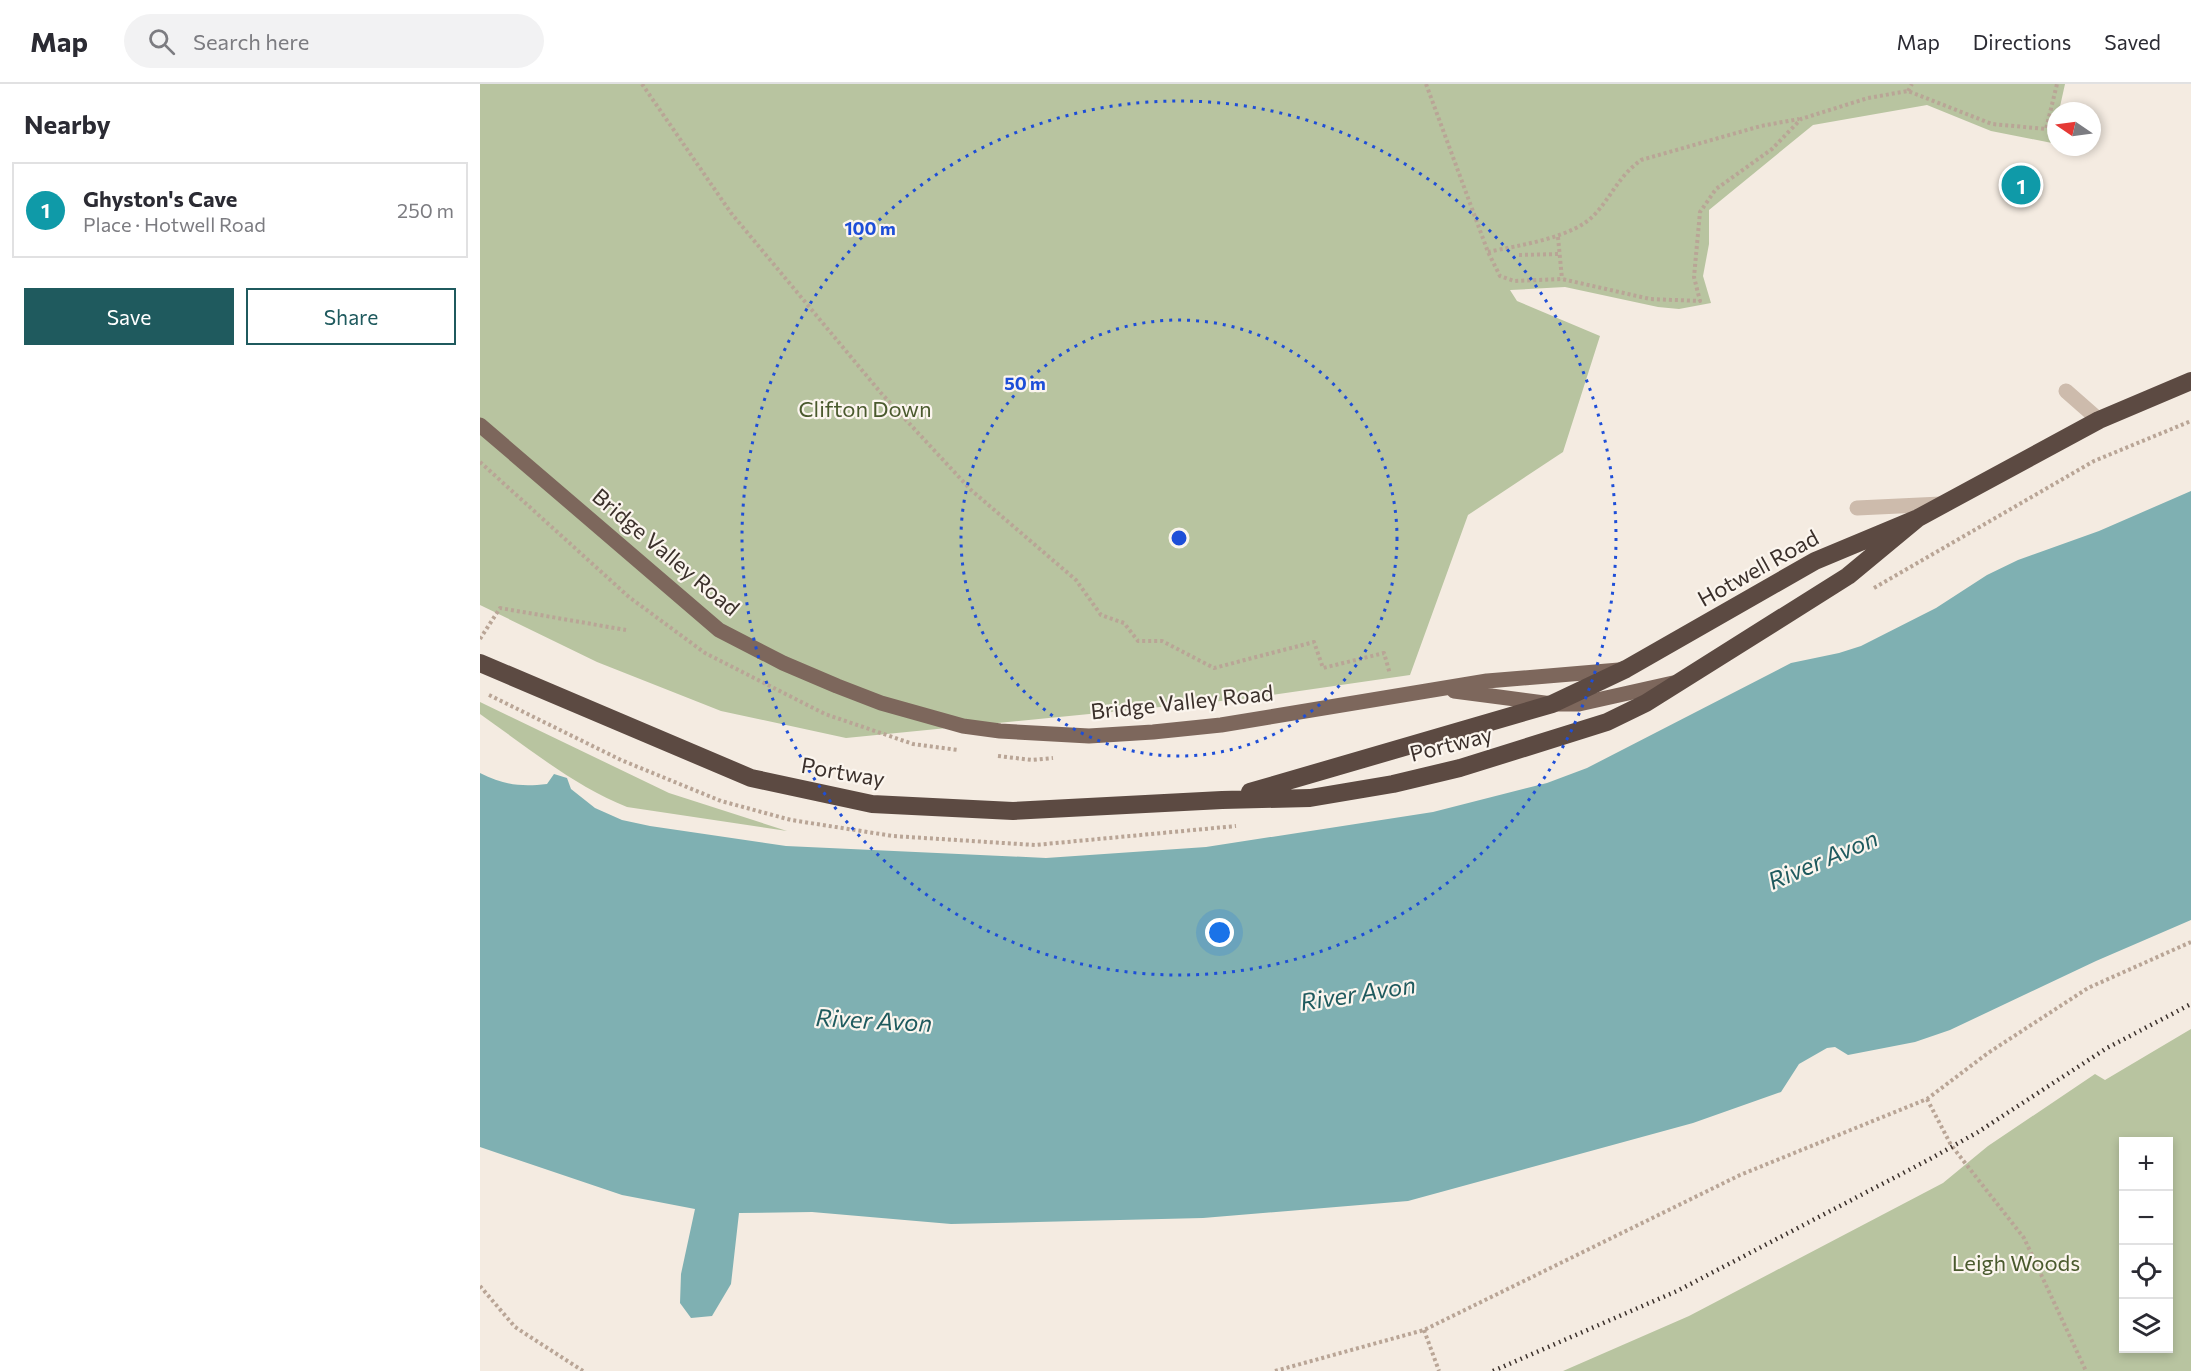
<!DOCTYPE html>
<html lang="en">
<head>
<meta charset="utf-8">
<style>
  :root { --surface:#fff; --page:#f2f2f3; --text:#2b2b33; --muted:#7c7c81; --line:#e1e1e2; --accent:#1f5a5e }
  body { margin:0; font-family:Commissioner,sans-serif; background:var(--page); color:var(--text) }
  .controls { position:absolute; right:18px; bottom:18px; display:grid; overflow:hidden; border-radius:0px; box-shadow:0 3px 9px #0003 }
  .controls button { width:54px; height:54px; display:grid; place-items:center; padding:0; border:0; border-bottom:2px solid var(--line); background:var(--surface); color:var(--text); font:30px sans-serif }
  .compass { position:absolute; left:1567px; top:18px; width:54px; height:54px; border-radius:50%; background:var(--surface); box-shadow:0 3px 9px #0003; rotate:283deg }
  .you { position:absolute; left:740px; top:849px; width:21px; height:21px; margin:-15px; border:4px solid #fff; border-radius:50%; background:#1a73e8; box-shadow:0 0 0 9px #1a73e833 }
  .badge { display:grid; place-items:center; width:39px; height:39px; border-radius:50%; background:var(--accent); color:#fff; font-size:20px; font-weight:700 }
  .pin { position:absolute; translate:-50% -50%; border:3px solid #fff; box-shadow:0 2px 6px #0006 }
  .list { margin:0; padding:0; list-style:none }
  h2 { display:flex; justify-content:space-between; align-items:center; height:78px; margin:0; padding:0 24px; font-size:26px }
  h2 small { font-size:20px; font-weight:400; color:var(--muted) }
  .list li { display:grid; grid-template-columns:39px 1fr auto; gap:18px; align-items:center; box-sizing:border-box; height:96px; margin:0 12px 12px; padding:0 12px; border:2px solid var(--line); border-radius:0px }
  .list b { display:block; font-size:22px; white-space:nowrap }
  .list p { margin:0; font-size:20px; white-space:nowrap; color:var(--muted) }
  .list em { font-size:20px; font-style:normal; color:var(--muted) }
  .actions { display:flex; gap:12px; padding:18px 24px }
  .actions a { flex:1; padding:14px 0; border:2px solid var(--accent); border-radius:0px; text-align:center; font-size:21px; color:var(--accent) }
  .actions .main { background:var(--accent); color:#fff }
  .icon { flex:none; width:33px; height:33px; fill:none; stroke:currentColor; stroke-width:2; stroke-linecap:round; stroke-linejoin:round }
  .map { position:relative; flex:none; width:1711px; height:1287px; overflow:hidden }
  header { display:flex; align-items:center; gap:36px; box-sizing:border-box; height:84px; padding:0 30px; background:var(--surface); border-bottom:2px solid var(--line) }
  header strong { font-size:28px }
  nav { display:flex; gap:33px; margin-inline-start:auto; font-size:21px }
  .search { width:420px; height:54px; background:var(--page); display:flex; align-items:center; gap:15px; box-sizing:border-box; padding:0 21px; border-radius:33px; color:var(--muted); font-size:22px }
  main { display:flex }
  aside { flex:1; background:var(--surface) }
  .map>svg:first-child { display:block }
  .green { fill:#b8c4a0; fill-rule:evenodd }
  .water { fill:#7fb0b2 }
  .lines { fill:none; stroke-linecap:round; stroke-linejoin:round }
  .path { stroke:#b9a596; stroke-width:4; stroke-dasharray:3 3; stroke-linecap:butt }
  .minor { stroke:#cdbbac; stroke-width:15 }
  .major { stroke:#7d675c; stroke-width:15 }
  .highway { stroke:#5c4a42; stroke-width:18 }
  .rail { stroke:#3b302b; stroke-width:4.5; stroke-dasharray:1.5 4.5; stroke-linecap:butt }
  .ring { fill:none; stroke:#1d4ed8; stroke-width:3; stroke-dasharray:3 6 }
  .labels { text-anchor:middle; stroke-width:4.5; stroke-linejoin:round; paint-order:stroke }
  .park-label { font-size:22px; fill:#4a5a2e; stroke:#fbf5ee }
  .street-label { font-size:22px; fill:#3b302b; stroke:#fbf5ee }
  .water-label { font-size:24px; font-style:italic; fill:#1f5a5e; stroke:#fbf5ee }
  .centre { fill:#1d4ed8; stroke:#fbf5ee; stroke-width:3 }
  .ring-label { font-size:18px; text-anchor:middle; font-weight:bold; fill:#1d4ed8; stroke:#fbf5ee; stroke-width:4.5; stroke-linejoin:round; paint-order:stroke }
</style>
</head>
<body>
<header>
<strong>Map</strong>
<div class="search"><svg class="icon" aria-label="search" viewBox="0 0 24 24"><circle cx="10" cy="10" r="6"/><path d="M15 15l6 6"/></svg>Search here</div>
<nav><a>Map</a><a>Directions</a><a>Saved</a></nav>
</header>
<main>
<aside>
<h2>Nearby<small></small></h2>
<ul class="list">
<li><span class="badge" style="background:#0f9aa8">1</span><div><b>Ghyston's Cave</b><p>Place · Hotwell Road</p></div><em>250 m</em></li>
</ul>
<div class="actions"><a class="main">Save</a><a>Share</a></div>
</aside>
<div class="map">
<svg width="1711" height="1287" viewBox="0 0 1711 1287">
  <rect width="100%" height="100%" fill="#f4ebe1"/>
  <path class="green" d="M0 0H1585L1579 27H1576L1572 59 1511 47 1447 21 1333 41 1229 126V160L1223 192 1231 219 1199 225 1178 223 1085 203 1030 206 1037 217 1120 252 1083 368 988 431 930 591 771 614 366 654 241 627 117 578 0 521Z
    M0 618 189 709 307 747 147 723C94 702 47 663 0 630Z
    M1711 945V1287H1083L1209 1232 1463 1099 1508 1062 1615 990 1625 996ZM1644 1058H1688V1264H1644Z"/>
  <path class="water" d="M1711 407V836L1616 877 1470 946 1435 958 1368 971 1355 963 1347 964 1319 980 1301 1008 1213 1039 928 1117 723 1134 471 1140 332 1128 259 1129 251 1200 232 1232 211 1234 200 1219 201 1190 215 1125 142 1111 0 1063V689C24 701 41 703 67 700L74 690 87 694 91 705 115 724 142 736 170 742 306 762 566 774 726 763 953 728 1067 699 1107 684 1311 579 1359 569 1381 562 1456 524 1507 491 1538 476 1619 447Z"/>
  <g class="lines">
    <path class="path" d="M162 0 251 129 401 309 491 406 596 496 621 531 644 539 658 557H682L734 584 834 558 843 584 904 569 910 590
      M946 0 1008 168 1020 192 1034 197 1082 195 1170 215 1220 217 1214 193 1220 128 1236 105 1292 65 1321 35 1388 14 1428 7 1512 40 1566 45 1577 0
      M1428 7 1432 0
      M1078 153 1082 195
      M1008 168C1039 161 1095 154 1116 129 1133 110 1138 93 1161 76L1281 42 1319 35
      M1039 171 1079 170
      M0 378 149 513 225 569 345 630 433 660 478 666
      M1394 504 1614 377 1711 337
      M0 555 20 524 146 546
      M9 611 141 676 241 717 311 736 413 752 555 761 756 742
      M518 672 552 676 573 674
      M1447 1015 1471 1061 1544 1154 1606 1287
      M0 1202 35 1243 103 1287
      M944 1246 959 1287
      M795 1287 944 1246 1260 1091 1447 1015 1508 969 1608 904 1711 858"/>
    <path class="minor" d="M1586 307 1619 336
      M1377 424 1461 420"/>
    <path class="major" d="M0 341 239 546 303 579 357 602 401 619 483 642 520 647 609 652 673 648 741 641 1007 597 1139 586
      M974 607 1072 620H1099L1193 599"/>
    <path class="highway" d="M0 579 271 694 392 720 533 727 742 716 830 714 913 700 980 684 1127 638 1166 619 1368 492 1438 434
      M770 708 1072 620 1146 585 1335 477 1438 434 1619 336 1711 297"/>
    <path class="rail" d="M1013 1287 1197 1207 1450 1075 1498 1048 1627 964 1711 920"/>
  </g>
  <g class="ring">
    <circle cx="699" cy="454" r="218"/>
    <circle cx="699" cy="454" r="437"/>
  </g>
  <g class="labels">
    <g class="park-label">
      <text x="385" y="333">Clifton Down</text>
      <text x="1536" y="1187">Leigh Woods</text>
    </g>
    <g class="street-label">
      <text transform="translate(186 468) rotate(40)" y="8">Bridge Valley Road</text>
      <text transform="translate(1278 484) rotate(-29)" y="8">Hotwell Road</text>
      <text transform="translate(702 618) rotate(-6)" y="8">Bridge Valley Road</text>
      <text transform="translate(971 660) rotate(-14)" y="8">Portway</text>
      <text transform="translate(363 688) rotate(10)" y="8">Portway</text>
    </g>
    <g class="water-label">
      <text transform="translate(1343 776) rotate(-23)" y="8">River Avon</text>
      <text transform="translate(878 910) rotate(-9)" y="8">River Avon</text>
      <text transform="translate(394 937) rotate(3)" y="8">River Avon</text>
    </g>
  </g>
  <circle cx="699" cy="454" r="9" class="centre"/>
  <g class="ring-label">
    <text x="390" y="151">100 m</text>
    <text x="545" y="306">50 m</text>
  </g>
</svg>
<div class="controls">
<button>+</button>
<button>−</button>
<button><svg class="icon" aria-label="locate" viewBox="0 0 24 24"><circle cx="12" cy="12" r="6"/><path d="M12 2v4M12 18v4M2 12h4M18 12h4"/></svg></button>
<button><svg class="icon" aria-label="layers" viewBox="0 0 24 24"><path d="M12 4l9 5-9 5-9-5zM3 14l9 5 9-5"/></svg></button>
</div>
<svg class="compass" viewBox="-18 -18 36 36"><path d="M0-13l5 13h-10z" fill="#e53935"/><path d="M0 13l5-13h-10z" fill="#7c7c81"/></svg>
<div class="you"></div>
<div class="pin badge" style="left:1541px;top:101px;background:#0f9aa8">1</div>
</div>
</main>
</body>
</html>
